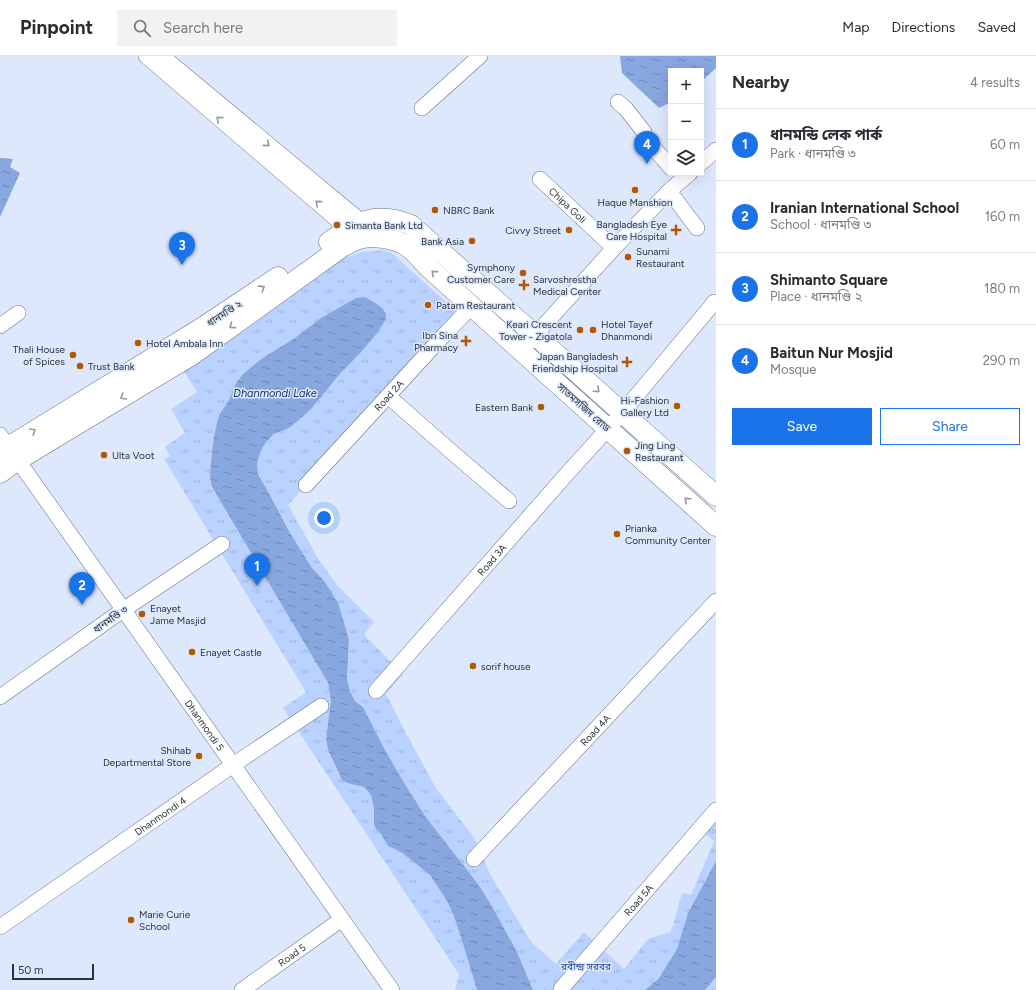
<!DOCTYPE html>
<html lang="en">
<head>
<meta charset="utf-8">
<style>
  :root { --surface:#fff; --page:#f2f2f3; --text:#2b2b33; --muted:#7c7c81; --line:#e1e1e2; --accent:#1a73e8 }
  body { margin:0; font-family:Figtree,"Noto Sans Bengali",sans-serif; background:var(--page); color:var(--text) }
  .controls { position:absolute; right:12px; top:12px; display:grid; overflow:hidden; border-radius:0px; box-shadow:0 4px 16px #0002 }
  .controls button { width:36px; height:36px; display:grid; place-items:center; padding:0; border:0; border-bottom:1px solid var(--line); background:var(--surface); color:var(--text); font:20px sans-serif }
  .scale { position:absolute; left:12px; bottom:10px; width:82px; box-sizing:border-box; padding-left:4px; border:2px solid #2d323a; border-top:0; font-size:11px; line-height:14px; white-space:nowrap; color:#2d323a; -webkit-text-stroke:3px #dde8fd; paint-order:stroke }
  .you { position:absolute; left:324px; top:462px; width:14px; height:14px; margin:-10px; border:3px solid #fff; border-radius:50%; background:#1a73e8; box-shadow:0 0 0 6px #1a73e833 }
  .badge { display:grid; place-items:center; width:26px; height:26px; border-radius:50%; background:var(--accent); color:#fff; font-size:13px; font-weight:700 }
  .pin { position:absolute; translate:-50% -33px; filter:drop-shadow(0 1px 2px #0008) }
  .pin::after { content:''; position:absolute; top:21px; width:14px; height:12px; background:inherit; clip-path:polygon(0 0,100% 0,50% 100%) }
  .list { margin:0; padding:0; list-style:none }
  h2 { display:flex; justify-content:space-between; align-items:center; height:52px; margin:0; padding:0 16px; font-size:17px }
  h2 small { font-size:13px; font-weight:400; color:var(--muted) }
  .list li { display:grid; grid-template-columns:26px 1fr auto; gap:12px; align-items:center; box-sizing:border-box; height:72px; padding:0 16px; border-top:1px solid var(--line) }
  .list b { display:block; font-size:15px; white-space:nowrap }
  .list p { margin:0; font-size:13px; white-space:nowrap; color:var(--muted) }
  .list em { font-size:13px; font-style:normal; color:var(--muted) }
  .actions { display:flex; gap:8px; padding:12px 16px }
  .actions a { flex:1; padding:9px 0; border:1px solid var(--accent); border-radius:0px; text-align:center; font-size:14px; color:var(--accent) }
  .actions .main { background:var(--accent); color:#fff }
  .icon { flex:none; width:22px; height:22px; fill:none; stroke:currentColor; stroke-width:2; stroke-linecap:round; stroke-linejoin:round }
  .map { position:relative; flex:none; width:716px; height:934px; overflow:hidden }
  header { display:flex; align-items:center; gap:24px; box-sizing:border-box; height:56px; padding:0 20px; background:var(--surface); border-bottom:1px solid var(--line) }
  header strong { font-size:19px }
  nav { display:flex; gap:22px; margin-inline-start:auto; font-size:14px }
  .search { width:280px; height:36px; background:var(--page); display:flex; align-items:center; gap:10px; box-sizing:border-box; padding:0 14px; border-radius:0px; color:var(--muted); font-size:15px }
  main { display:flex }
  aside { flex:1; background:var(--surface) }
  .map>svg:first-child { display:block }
  .park { fill:url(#park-tufts) }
  .water { fill:url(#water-ripples) }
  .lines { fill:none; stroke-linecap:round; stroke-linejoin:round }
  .minor-casing { stroke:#677184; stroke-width:16 }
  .major-casing { stroke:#677184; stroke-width:21 }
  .minor { stroke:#fff; stroke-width:15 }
  .major { stroke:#fff; stroke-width:20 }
  .oneway { stroke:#96989c }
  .poi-dot { fill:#b45700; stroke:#dde8fd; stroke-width:1.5 }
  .labels { text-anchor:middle; stroke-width:3; stroke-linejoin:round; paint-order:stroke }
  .poi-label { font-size:10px; fill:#2d323a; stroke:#dde8fd; text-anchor:start }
  .street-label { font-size:10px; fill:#2d323a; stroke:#dde8fd }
  .park-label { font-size:10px; fill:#2d5093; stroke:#dde8fd }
  .water-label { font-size:11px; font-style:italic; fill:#0e2e6e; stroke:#dde8fd }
</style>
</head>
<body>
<header>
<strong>Pinpoint</strong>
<div class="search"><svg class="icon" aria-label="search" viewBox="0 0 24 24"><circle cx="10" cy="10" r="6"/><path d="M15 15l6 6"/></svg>Search here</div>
<nav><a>Map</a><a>Directions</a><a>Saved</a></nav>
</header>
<main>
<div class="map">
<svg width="716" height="934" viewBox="0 0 716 934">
  <defs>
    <pattern id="park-tufts" width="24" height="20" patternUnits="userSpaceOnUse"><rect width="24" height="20" fill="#b9d2ff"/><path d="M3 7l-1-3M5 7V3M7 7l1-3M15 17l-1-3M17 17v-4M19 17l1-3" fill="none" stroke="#9fb5db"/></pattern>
    <pattern id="water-ripples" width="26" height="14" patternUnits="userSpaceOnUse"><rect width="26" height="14" fill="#89a7df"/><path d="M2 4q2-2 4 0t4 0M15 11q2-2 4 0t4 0" fill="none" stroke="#7089b6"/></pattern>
  </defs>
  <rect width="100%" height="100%" fill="#dde8fd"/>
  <path class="park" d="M382 194 392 197 459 258 306 429 288 449 319 504 337 529 374 566 365 577V580L403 618 386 638 408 681 436 732 475 783 490 818 531 886 556 908 584 876 624 913 648 883 670 876 673 869 682 837 691 839 714 785 699 773 716 754V805L688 857 677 893 657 923 645 934H533L517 896 478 828 425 760 403 725 385 694 363 651 355 645 350 634 347 622 349 584 325 526 312 512 290 477 271 441 258 418 257 407 261 395 266 386 274 378 289 372 299 364 312 352 339 319 363 294 378 276 377 248 365 241 356 242 295 282 264 301 250 312 241 320 235 329 229 344 219 359 214 380 211 405 210 422 212 431 328 627 331 644 326 683 328 695 342 724 347 727 364 731 371 739 374 752V768L375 772 381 778 388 790 401 796 430 819 447 845 453 858 460 878 477 934H455L459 918 283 652 306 636 164 403 170 400 165 391 185 377 171 353 197 336 181 311 341 203 362 196Z
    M716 921V934H705Z"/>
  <path class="water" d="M620 0H716V12L701 26V15H671V46L659 52 622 17Z
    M0 102 13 103 10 111 20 117 0 161Z
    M365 241 377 248 383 253 386 258V263L378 276 363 294 339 319 312 352 299 364 289 372 274 378 266 386 261 395 257 407 258 418 271 441 290 477 312 512 325 526 338 547 349 584 347 622 350 635 355 645 363 651 385 694 403 725 425 760 478 828 490 847 517 896 533 934H477L460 878 453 858 447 845 430 819 401 796 388 790 381 778 375 772 374 768V752L371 739 364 731 347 727 342 724 328 694 326 683 331 644 328 627 212 431 210 422 211 405 214 380 219 359 229 344 235 329 241 320 250 312 264 301 295 282 321 262 356 242Z
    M716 805V921L705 934H645L658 923 677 893 688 857Z"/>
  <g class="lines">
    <g class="minor-casing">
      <g id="minor">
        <path d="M146 0 272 108 348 173"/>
        <path d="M162 0 362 166"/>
        <path d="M618 46 626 53 644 76 646 83 671 112"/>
        <path d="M422 52 480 0"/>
        <path d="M701 107 716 94"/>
        <path id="s1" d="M540 123 614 192"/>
        <path d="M669 135 697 172"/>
        <path d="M0 270 18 257"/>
        <path d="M528 287 614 192 669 135 690 117"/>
        <path d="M388 340 454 398 509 445"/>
        <path id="s2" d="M0 379 392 934"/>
        <path id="s3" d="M306 429 444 279 472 250"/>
        <path id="s4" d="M376 635 565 420 622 357 712 249 714 246 716 247"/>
        <path d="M0 641 123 554 222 488"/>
        <path id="s5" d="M474 803 716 545"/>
        <path id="s6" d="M0 871 233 709 321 650"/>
        <path id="s7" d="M561 933 716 754"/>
        <path id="s8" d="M242 934 342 863"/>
      </g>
    </g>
    <g class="major-casing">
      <path id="major" d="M329 186C358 166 375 154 411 169L716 440
        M0 396 200 273 278 221
        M0 417 18 404 192 299 342 191C348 188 355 184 362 182 375 180 393 182 405 189 414 194 421 204 428 211L716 470"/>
    </g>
    <use href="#minor" class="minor"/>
    <use href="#major" class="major"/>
  </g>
  <defs><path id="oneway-chevron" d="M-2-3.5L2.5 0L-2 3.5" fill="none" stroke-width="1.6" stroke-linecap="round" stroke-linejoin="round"/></defs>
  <g class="oneway">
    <use href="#oneway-chevron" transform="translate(219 63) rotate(-140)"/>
    <use href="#oneway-chevron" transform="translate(267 88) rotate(40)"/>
    <use href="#oneway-chevron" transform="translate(318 147) rotate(-139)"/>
    <use href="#oneway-chevron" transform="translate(434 217) rotate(-138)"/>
    <use href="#oneway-chevron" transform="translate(262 232) rotate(-33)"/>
    <use href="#oneway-chevron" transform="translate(232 270) rotate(144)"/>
    <use href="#oneway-chevron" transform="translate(597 334) rotate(42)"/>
    <use href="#oneway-chevron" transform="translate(123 341) rotate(149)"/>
    <use href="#oneway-chevron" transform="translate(33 375) rotate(-31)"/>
    <use href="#oneway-chevron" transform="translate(687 444) rotate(-138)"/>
  </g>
  <g class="poi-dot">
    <circle cx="635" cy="134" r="4"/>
    <circle cx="435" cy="154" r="4"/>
    <circle cx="337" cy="169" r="4"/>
    <circle cx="569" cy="174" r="4"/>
    <path d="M674 168h4v4h4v4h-4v4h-4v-4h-4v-4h4z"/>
    <circle cx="472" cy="185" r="4"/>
    <circle cx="628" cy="201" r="4"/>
    <circle cx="523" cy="217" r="4"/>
    <path d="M522 223h4v4h4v4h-4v4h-4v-4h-4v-4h4z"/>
    <circle cx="428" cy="249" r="4"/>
    <circle cx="580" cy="274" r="4"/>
    <circle cx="593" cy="274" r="4"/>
    <path d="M464 279h4v4h4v4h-4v4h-4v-4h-4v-4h4z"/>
    <circle cx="138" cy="287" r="4"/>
    <circle cx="73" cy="299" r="4"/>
    <path d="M625 300h4v4h4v4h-4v4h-4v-4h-4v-4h4z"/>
    <circle cx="80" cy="310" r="4"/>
    <circle cx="677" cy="350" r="4"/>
    <circle cx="541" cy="351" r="4"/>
    <circle cx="627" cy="395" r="4"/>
    <circle cx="104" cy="399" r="4"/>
    <circle cx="617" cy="478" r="4"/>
    <circle cx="142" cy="558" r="4"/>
    <circle cx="192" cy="596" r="4"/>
    <circle cx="473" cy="610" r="4"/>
    <circle cx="199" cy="700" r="4"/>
    <circle cx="131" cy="864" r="4"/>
  </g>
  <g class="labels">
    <g class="poi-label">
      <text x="635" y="150" text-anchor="middle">Haque Manshion</text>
      <text x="443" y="158">NBRC Bank</text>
      <text x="667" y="172" text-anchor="end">Bangladesh Eye<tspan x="667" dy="12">Care Hospital</tspan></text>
      <text x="345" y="173">Simanta Bank Ltd</text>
      <text x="561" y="178" text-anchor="end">Civvy Street</text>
      <text x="464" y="189" text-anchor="end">Bank Asia</text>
      <text x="636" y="199">Sunami<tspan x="636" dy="12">Restaurant</tspan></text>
      <text x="515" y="215" text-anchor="end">Symphony<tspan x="515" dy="12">Customer Care</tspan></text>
      <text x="533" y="227">Sarvoshrestha<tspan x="533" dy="12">Medical Center</tspan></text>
      <text x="436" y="253">Patam Restaurant</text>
      <text x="572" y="272" text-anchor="end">Keari Crescent<tspan x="572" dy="12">Tower - Zigatola</tspan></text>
      <text x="601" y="272">Hotel Tayef<tspan x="601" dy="12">Dhanmondi</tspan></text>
      <text x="458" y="283" text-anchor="end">Ibn Sina<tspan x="458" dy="12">Pharmacy</tspan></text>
      <text x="146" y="291">Hotel Ambala Inn</text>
      <text x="65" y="297" text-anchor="end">Thali House<tspan x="65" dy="12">of Spices</tspan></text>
      <text x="618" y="304" text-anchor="end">Japan Bangladesh<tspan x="618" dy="12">Friendship Hospital</tspan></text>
      <text x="88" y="314">Trust Bank</text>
      <text x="669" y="348" text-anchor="end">Hi-Fashion<tspan x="669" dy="12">Gallery Ltd</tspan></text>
      <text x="533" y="355" text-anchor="end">Eastern Bank</text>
      <text x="635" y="393">Jing Ling<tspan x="635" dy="12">Restaurant</tspan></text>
      <text x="112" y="403">Ulta Voot</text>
      <text x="625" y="476">Prianka<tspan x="625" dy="12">Community Center</tspan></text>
      <text x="150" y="556">Enayet<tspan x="150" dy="12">Jame Masjid</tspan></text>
      <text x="200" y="600">Enayet Castle</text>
      <text x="481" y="614">sorif house</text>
      <text x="191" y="698" text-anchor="end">Shihab<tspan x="191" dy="12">Departmental Store</tspan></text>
      <text x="139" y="862">Marie Curie<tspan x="139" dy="12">School</tspan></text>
    </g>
    <g class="street-label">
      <text dy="4" stroke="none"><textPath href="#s1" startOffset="38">Chipa Goli</textPath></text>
      <text transform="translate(224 257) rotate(-33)" y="4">ধানমণ্ডি ২</text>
      <text dy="4" stroke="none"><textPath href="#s3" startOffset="122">Road 2A</textPath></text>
      <text transform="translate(584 351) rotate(42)" y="4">সাতমসজিদ রোড</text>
      <text dy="4" stroke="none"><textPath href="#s4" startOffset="175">Road 3A</textPath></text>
      <text transform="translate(110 563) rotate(-35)" y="4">ধানমণ্ডি ৩</text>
      <text dy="4" stroke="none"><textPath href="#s2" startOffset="355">Dhanmondi 5</textPath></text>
      <text dy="4" stroke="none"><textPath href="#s5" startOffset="177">Road 4A</textPath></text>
      <text dy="4" stroke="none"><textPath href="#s6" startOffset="195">Dhanmondi 4</textPath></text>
      <text dy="4" stroke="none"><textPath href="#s7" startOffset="118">Road 5A</textPath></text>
      <text dy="4" stroke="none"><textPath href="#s8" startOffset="61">Road 5</textPath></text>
    </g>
    <g class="park-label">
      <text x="586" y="914">রবীন্দ্র সরবর</text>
    </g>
    <g class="water-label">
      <text x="275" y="341">Dhanmondi Lake</text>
    </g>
  </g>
</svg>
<div class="controls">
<button>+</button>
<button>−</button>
<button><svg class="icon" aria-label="layers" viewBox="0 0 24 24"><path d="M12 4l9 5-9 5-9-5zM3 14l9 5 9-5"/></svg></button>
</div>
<div class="scale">50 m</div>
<div class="you"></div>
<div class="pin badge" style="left:257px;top:530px">1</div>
<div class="pin badge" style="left:82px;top:549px">2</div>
<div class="pin badge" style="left:182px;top:209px">3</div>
<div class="pin badge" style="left:647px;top:108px">4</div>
</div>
<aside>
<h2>Nearby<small>4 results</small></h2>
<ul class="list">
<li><span class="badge">1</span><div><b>ধানমন্ডি লেক পার্ক</b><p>Park · ধানমণ্ডি ৩</p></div><em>60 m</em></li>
<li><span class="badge">2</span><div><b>Iranian International School</b><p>School · ধানমণ্ডি ৩</p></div><em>160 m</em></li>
<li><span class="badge">3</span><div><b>Shimanto Square</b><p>Place · ধানমণ্ডি ২</p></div><em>180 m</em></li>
<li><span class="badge">4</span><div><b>Baitun Nur Mosjid</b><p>Mosque</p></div><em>290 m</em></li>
</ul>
<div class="actions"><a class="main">Save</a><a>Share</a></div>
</aside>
</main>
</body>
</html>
